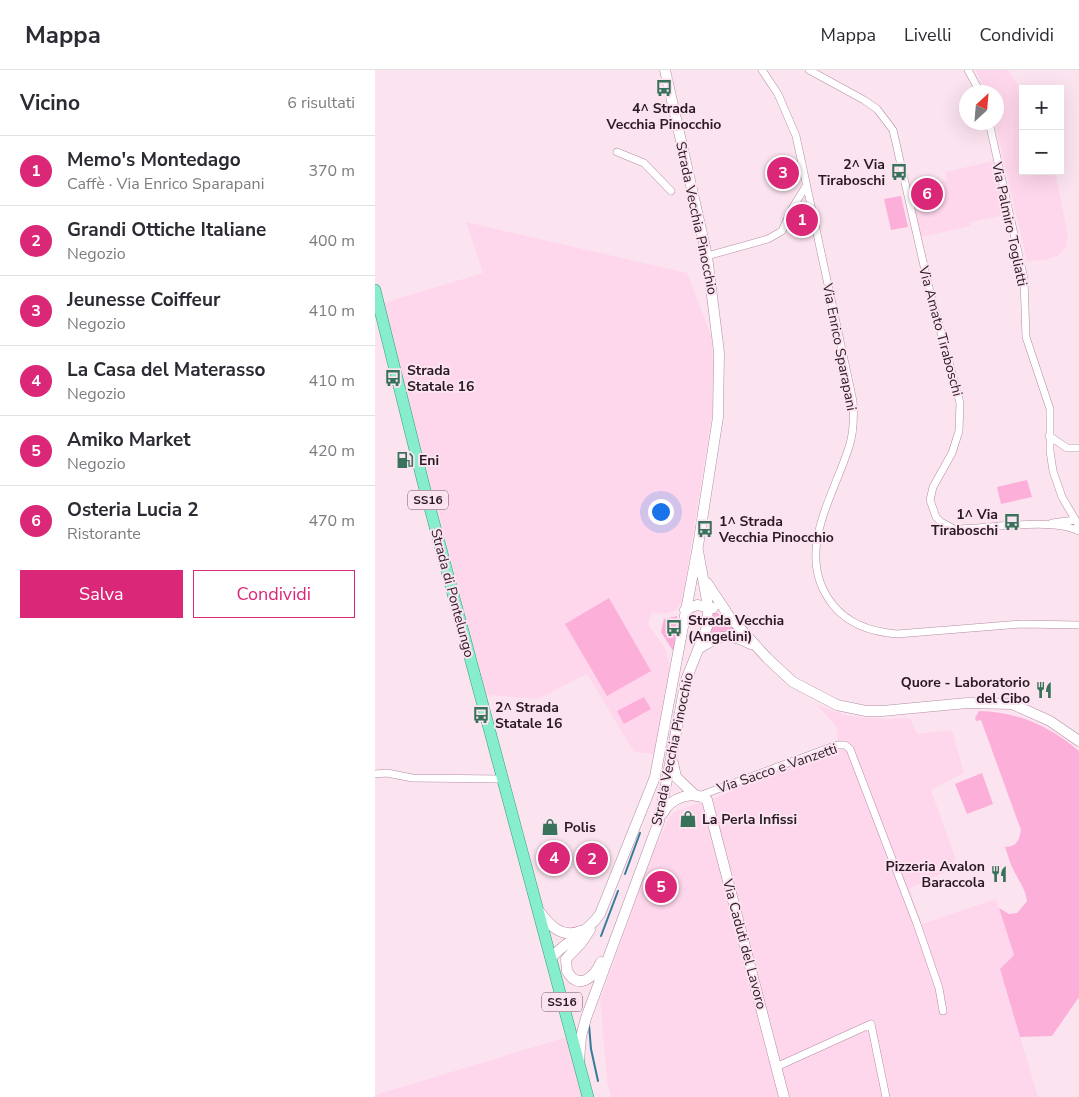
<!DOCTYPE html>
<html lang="it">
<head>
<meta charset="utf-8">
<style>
  :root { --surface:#fff; --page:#f7f7f7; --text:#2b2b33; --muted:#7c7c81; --line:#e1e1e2; --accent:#db2777 }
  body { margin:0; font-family:"Nunito Sans",sans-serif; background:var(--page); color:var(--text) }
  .controls { position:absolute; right:15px; top:15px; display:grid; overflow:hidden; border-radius:0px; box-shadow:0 5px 20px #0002 }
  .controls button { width:45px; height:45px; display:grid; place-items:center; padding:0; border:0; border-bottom:1px solid var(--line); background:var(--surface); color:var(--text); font:25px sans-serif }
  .compass { position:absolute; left:584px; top:15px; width:45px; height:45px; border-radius:50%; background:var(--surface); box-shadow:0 5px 20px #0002; rotate:26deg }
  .you { position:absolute; left:285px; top:441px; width:18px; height:18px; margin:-12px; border:4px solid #fff; border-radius:50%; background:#1a73e8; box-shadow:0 0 0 8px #1a73e833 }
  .badge { display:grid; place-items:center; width:32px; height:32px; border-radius:50%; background:var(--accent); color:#fff; font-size:16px; font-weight:700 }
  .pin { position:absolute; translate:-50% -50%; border:2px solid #fff; box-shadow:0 1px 5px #0006 }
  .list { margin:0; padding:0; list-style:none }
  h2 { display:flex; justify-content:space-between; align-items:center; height:65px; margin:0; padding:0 20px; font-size:21px }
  h2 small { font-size:16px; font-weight:400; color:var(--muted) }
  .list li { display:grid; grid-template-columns:32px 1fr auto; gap:15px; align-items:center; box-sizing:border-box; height:70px; padding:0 20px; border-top:1px solid var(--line) }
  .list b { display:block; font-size:19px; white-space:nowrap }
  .list p { margin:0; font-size:16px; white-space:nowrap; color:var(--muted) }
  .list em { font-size:16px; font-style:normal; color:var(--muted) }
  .actions { display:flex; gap:10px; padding:15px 20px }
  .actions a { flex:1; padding:11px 0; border:1px solid var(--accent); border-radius:0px; text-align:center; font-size:18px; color:var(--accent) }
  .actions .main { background:var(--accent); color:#fff }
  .map { position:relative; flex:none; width:704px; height:1027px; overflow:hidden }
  header { display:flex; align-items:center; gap:30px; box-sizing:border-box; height:70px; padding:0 25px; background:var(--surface); border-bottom:1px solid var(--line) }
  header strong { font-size:24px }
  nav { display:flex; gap:28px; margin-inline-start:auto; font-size:18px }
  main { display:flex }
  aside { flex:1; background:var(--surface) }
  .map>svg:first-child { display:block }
  .built { fill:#ffd7ec }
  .green { fill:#fcafd9 }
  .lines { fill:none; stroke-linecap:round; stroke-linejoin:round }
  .stream { stroke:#337d9a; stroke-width:2 }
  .street-casing { stroke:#b38da2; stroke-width:8 }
  .secondary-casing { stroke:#b38da2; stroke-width:11 }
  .primary-casing { stroke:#319d7b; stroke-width:12 }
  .street { stroke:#fff; stroke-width:7 }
  .secondary { stroke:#fff; stroke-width:10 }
  .primary { stroke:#86eecc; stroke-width:11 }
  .labels { text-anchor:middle; stroke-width:4; stroke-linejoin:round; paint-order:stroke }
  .shield { fill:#fce3f0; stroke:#685660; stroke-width:1 }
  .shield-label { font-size:12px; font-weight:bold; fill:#291a23 }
  .poi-label { font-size:14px; font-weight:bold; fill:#291a23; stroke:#fce3f0; text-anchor:start }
  .street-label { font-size:14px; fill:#291a23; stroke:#fce3f0 }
</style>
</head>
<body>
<header>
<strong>Mappa</strong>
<nav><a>Mappa</a><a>Livelli</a><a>Condividi</a></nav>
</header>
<main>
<aside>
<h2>Vicino<small>6 risultati</small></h2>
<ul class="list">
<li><span class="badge">1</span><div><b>Memo's Montedago</b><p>Caffè · Via Enrico Sparapani</p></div><em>370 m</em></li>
<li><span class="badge">2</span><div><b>Grandi Ottiche Italiane</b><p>Negozio</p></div><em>400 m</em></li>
<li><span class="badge">3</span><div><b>Jeunesse Coiffeur</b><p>Negozio</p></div><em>410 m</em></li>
<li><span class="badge">4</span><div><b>La Casa del Materasso</b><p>Negozio</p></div><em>410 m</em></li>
<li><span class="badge">5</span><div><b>Amiko Market</b><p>Negozio</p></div><em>420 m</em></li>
<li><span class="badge">6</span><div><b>Osteria Lucia 2</b><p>Ristorante</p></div><em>470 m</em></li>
</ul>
<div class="actions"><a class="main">Salva</a><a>Condividi</a></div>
</aside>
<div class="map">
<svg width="704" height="1027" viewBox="0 0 704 1027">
  <rect width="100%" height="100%" fill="#fce3f0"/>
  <path class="built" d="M601 0H633L648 23V101H680L693 166 691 177 683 186 669 190 652 191 620 53 622 22H612Z
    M619 91 631 145 595 152 596 156 546 167 535 118 572 110 570 102Z
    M91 152 312 203 337 268 339 333 307 532 299 541 288 544 277 542 273 554 290 578 296 601 280 684 259 682 212 604 163 629 111 625 8 233 108 203Z
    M442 635 473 646 509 649 535 648 542 664 577 660 589 703 556 720 580 787 579 793 577 799 534 819 547 854 621 829 639 885 625 899 663 1027H236L232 1011 225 930 278 783 295 746 301 741 334 730 464 678 461 656Z
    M192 967 207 1027H0V1025Z"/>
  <path class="green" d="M526 126 533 157 516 160 509 129Z
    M652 410 657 427 626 434 622 417Z
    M234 528 276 601 232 626 190 554Z
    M337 541 347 545 367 565 332 569 337 552Z
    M302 546 299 579 298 581 286 562 289 549Z
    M269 627 276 639 249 654 242 641Z
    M604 641C643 642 674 656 704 681V927L677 966 645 967 625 899 639 885 624 838 634 844 642 843 652 831C650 818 644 811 639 801 635 794 633 785 630 777 642 776 644 771 646 760L606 650 601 651 600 648Z
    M607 703 618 734 592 744 580 714Z"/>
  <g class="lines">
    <path class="stream" d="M250 804 265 763
      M226 866 243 821
      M214 955 216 979 223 1011"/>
    <g class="street-casing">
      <path id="street" d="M387 0 403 24 421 66 478 331C479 346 479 362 474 377 458 428 418 485 458 535 474 555 497 562 522 564L646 554 704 555
        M434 0 489 30 502 39 518 60 554 218 585 333 584 361 577 383 558 417 555 430 561 447 566 452 579 459C612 459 676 447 704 461
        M593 0 605 22
        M614 52 649 209 651 267 675 339V381L678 401 687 427 704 456
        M242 82 269 93 296 121
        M332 186 393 169 407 161 418 137 431 116
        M674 366 692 378H704
        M677 453 700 450
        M0 704 12 703 37 708 127 709
        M324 726 462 675H470L475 679 542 854 564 918 568 941
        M401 997 496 954 511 1027"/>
    </g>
    <g class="secondary-casing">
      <path id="secondary" d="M332 513 354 546 392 588 418 612 462 635 491 641H507L592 633 637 634 675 651 704 671
        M310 540 322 535 338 538
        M323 579C345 565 352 562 376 574
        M298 693 301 707 321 726
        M288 743C295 729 317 719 332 730L409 1027
        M164 841C174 855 187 869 205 861
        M215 860 207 872 191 889 192 901C203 921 219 908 226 892
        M176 888C191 871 212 863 225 844L280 707 323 476 343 347 344 282 332 186 290 0
        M204 990 206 967 211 948 284 751 311 610 332 557 333 536 323 481"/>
    </g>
    <g class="primary-casing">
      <path id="primary" d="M0 220 48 412 213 1027"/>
    </g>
    <use href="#street" class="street"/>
    <use href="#secondary" class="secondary"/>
    <use href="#primary" class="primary"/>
  </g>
  <defs>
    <g id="bus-bare" transform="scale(1.35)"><path d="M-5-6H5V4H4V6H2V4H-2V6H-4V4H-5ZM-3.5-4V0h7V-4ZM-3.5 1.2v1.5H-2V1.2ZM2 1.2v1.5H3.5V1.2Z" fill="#38725a" stroke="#fce3f0" stroke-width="2.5" paint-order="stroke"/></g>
    <g id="fuel-bare" transform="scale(1.35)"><path d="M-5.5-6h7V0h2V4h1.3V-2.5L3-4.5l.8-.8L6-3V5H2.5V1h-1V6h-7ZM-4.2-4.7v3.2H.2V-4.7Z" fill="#38725a" stroke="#fce3f0" stroke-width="2.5" paint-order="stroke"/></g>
    <g id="restaurant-bare" transform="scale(1.35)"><path d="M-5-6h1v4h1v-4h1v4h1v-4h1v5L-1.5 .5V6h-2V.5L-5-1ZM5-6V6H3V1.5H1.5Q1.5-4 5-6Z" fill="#38725a" stroke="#fce3f0" stroke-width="2.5" paint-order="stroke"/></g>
    <g id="shop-bare" transform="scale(1.35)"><path d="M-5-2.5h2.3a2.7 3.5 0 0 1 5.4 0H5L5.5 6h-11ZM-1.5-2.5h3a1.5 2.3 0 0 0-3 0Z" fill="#38725a" stroke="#fce3f0" stroke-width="2.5" paint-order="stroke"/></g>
  </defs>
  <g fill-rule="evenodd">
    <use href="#bus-bare" x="289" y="18"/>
    <use href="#bus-bare" x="524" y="102"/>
    <use href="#bus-bare" x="18" y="308"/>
    <use href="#fuel-bare" x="30" y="390"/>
    <use href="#bus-bare" x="637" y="452"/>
    <use href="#bus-bare" x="330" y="459"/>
    <use href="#bus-bare" x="299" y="558"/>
    <use href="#restaurant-bare" x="669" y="620"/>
    <use href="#bus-bare" x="106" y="645"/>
    <use href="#shop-bare" x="313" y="749"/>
    <use href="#shop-bare" x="175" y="757"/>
    <use href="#restaurant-bare" x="624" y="804"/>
  </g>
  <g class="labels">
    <g class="shield">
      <rect x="33" y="420.5" width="40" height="19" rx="4"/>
      <rect x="167" y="922.5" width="40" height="19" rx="4"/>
    </g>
    <g class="shield-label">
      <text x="53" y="434">SS16</text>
      <text x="187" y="936">SS16</text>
    </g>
    <g class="poi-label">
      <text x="289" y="43" text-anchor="middle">4^ Strada<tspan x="289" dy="16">Vecchia Pinocchio</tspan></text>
      <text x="510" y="99" text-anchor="end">2^ Via<tspan x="510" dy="16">Tiraboschi</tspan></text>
      <text x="32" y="305">Strada<tspan x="32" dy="16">Statale 16</tspan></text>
      <text x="44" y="395">Eni</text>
      <text x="623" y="449" text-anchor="end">1^ Via<tspan x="623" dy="16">Tiraboschi</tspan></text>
      <text x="344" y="456">1^ Strada<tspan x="344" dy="16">Vecchia Pinocchio</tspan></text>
      <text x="313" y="555">Strada Vecchia<tspan x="313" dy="16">(Angelini)</tspan></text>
      <text x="655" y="617" text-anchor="end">Quore - Laboratorio<tspan x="655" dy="16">del Cibo</tspan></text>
      <text x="120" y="642">2^ Strada<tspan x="120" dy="16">Statale 16</tspan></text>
      <text x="327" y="754">La Perla Infissi</text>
      <text x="189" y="762">Polis</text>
      <text x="610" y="801" text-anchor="end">Pizzeria Avalon<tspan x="610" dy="16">Baraccola</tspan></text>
    </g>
    <g class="street-label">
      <text transform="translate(322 148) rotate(78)" y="5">Strada Vecchia Pinocchio</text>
      <text transform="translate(635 154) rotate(78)" y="5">Via Palmiro Togliatti</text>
      <text transform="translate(566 261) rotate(75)" y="5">Via Amato Tiraboschi</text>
      <text transform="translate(465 277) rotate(79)" y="5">Via Enrico Sparapani</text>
      <text transform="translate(78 523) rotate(75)" y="5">Strada di Pontelungo</text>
      <text transform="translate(297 679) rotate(-78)" y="5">Strada Vecchia Pinocchio</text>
      <text transform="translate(402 698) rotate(-19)" y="5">Via Sacco e Vanzetti</text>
      <text transform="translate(370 874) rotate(75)" y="5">Via Caduti del Lavoro</text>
    </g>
  </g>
</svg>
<div class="controls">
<button>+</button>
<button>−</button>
</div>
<svg class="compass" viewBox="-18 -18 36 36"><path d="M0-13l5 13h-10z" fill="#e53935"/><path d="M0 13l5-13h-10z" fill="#7c7c81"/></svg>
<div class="you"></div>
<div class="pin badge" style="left:427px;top:150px">1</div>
<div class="pin badge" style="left:217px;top:789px">2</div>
<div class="pin badge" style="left:408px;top:103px">3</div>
<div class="pin badge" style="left:179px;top:788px">4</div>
<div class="pin badge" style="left:286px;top:817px">5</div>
<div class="pin badge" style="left:552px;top:124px">6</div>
</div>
</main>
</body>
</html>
